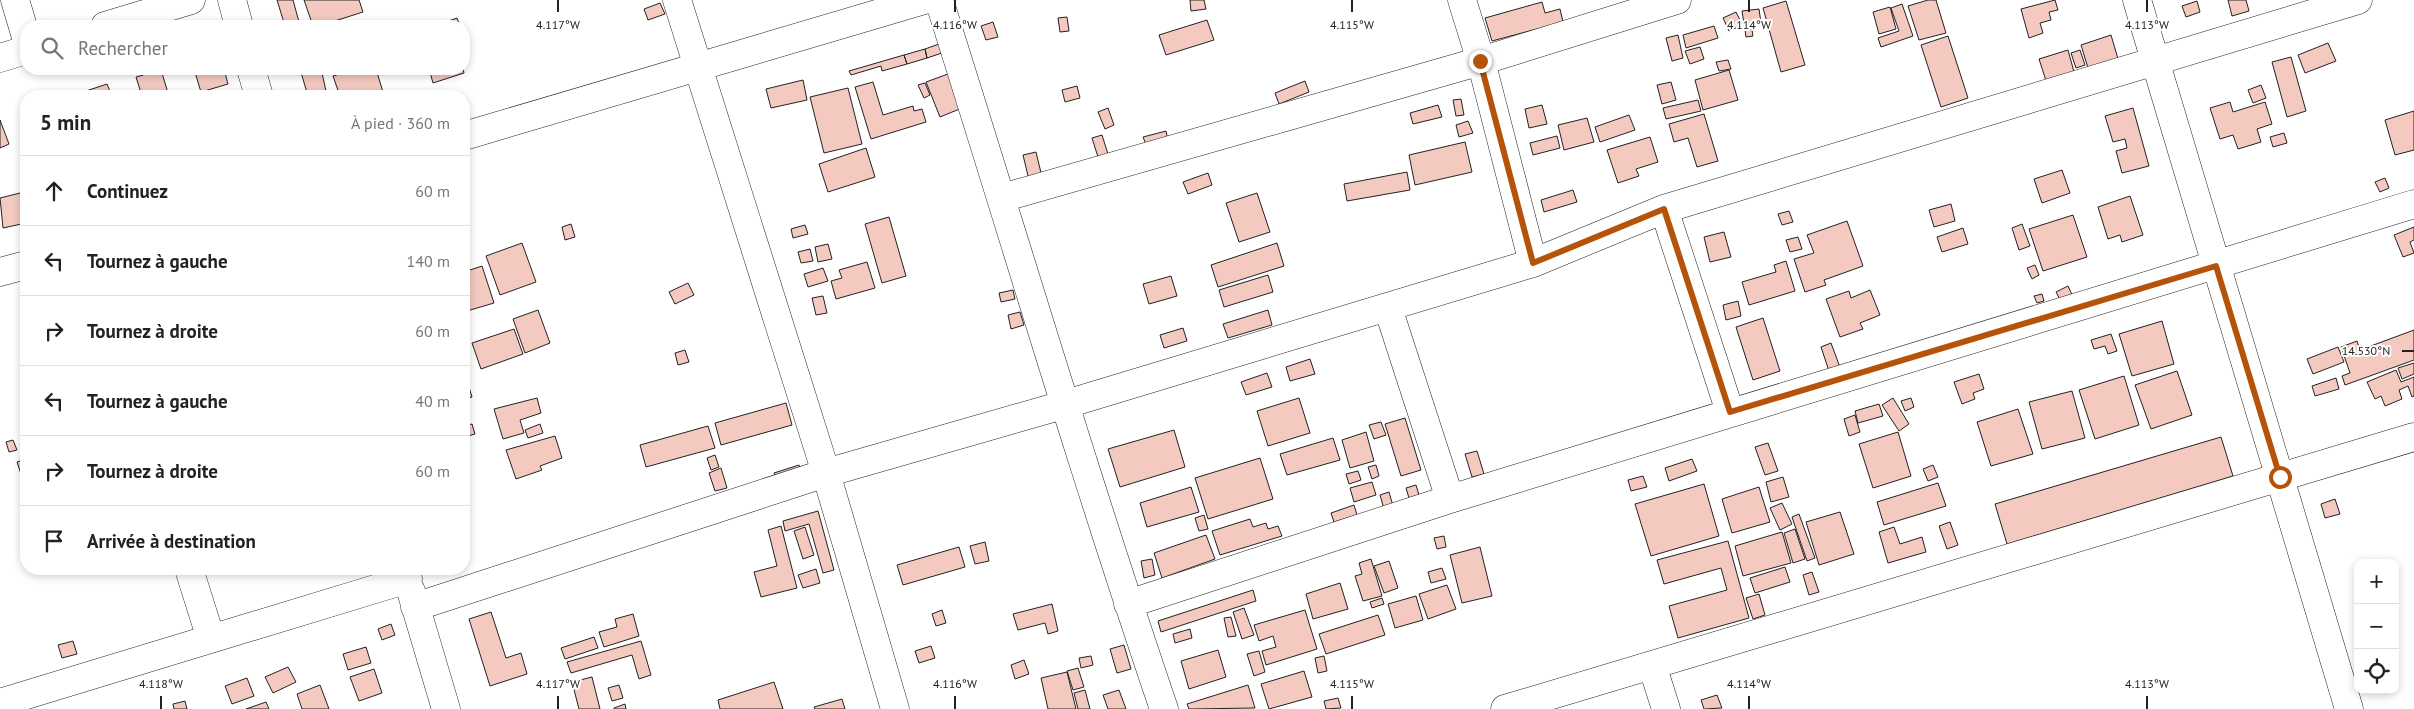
<!DOCTYPE html>
<html lang="fr">
<head>
<meta charset="utf-8">
<style>
  :root { --surface:#fff; --page:#f2f2f2; --text:#222; --muted:#767676; --line:#e0e0e0 }
  body { margin:0; font-family:"PT Sans",sans-serif; background:var(--page); color:var(--text) }
  .controls { position:absolute; right:15px; bottom:15px; display:grid; overflow:hidden; border-radius:10px; box-shadow:0 2px 8px #0003 }
  .controls button { width:45px; height:45px; display:grid; place-items:center; padding:0; border:0; border-bottom:1px solid var(--line); background:var(--surface); color:var(--text); font:25px sans-serif }
  .stop { position:absolute; width:15px; height:15px; margin:-11px; border:4px solid #b45309; border-radius:50%; background:#fff }
  .stop.end { background:#b45309; border-color:#fff; box-shadow:0 1px 5px #0008 }
  .list { margin:0; padding:0; list-style:none }
  h2 { display:flex; justify-content:space-between; align-items:center; height:65px; margin:0; padding:0 20px; font-size:21px }
  h2 small { font-size:16px; font-weight:400; color:var(--muted) }
  .list li { display:grid; grid-template-columns:32px 1fr auto; gap:15px; align-items:center; box-sizing:border-box; height:70px; padding:0 20px; border-top:1px solid var(--line) }
  .list b { display:block; font-size:19px; white-space:nowrap }
  .list em { font-size:16px; font-style:normal; color:var(--muted) }
  .icon { flex:none; width:28px; height:28px; fill:none; stroke:currentColor; stroke-width:2; stroke-linecap:round; stroke-linejoin:round }
  .map { position:relative; flex:none; width:2414px; height:709px; overflow:hidden }
  .search { position:absolute; background:var(--surface); box-shadow:0 2px 8px #0003; left:20px; top:20px; width:450px; height:55px; display:flex; align-items:center; gap:12px; box-sizing:border-box; padding:0 18px; border-radius:20px; color:var(--muted); font-size:19px }
  .panel { position:absolute; background:var(--surface); box-shadow:0 2px 8px #0003; left:20px; top:90px; width:450px; height:485px; border-radius:20px }
  .map>svg:first-child { display:block }
  .building { fill:#f3c9c0; stroke:#222 }
  .lines { fill:none; stroke-linecap:round; stroke-linejoin:round }
  .minor-casing { stroke:#222; stroke-width:29 }
  .minor { stroke:#fff; stroke-width:28 }
  .route { stroke:#b45309; stroke-width:6 }
  .ticks { fill:none; stroke:#222; stroke-width:2 }
  .ticks-label { font-size:12px; text-anchor:middle; fill:#222; stroke:#fff; stroke-width:4; stroke-linejoin:round; paint-order:stroke }
</style>
</head>
<body>
<div class="map">
<svg width="2414" height="709" viewBox="0 0 2414 709">
  <rect width="100%" height="100%" fill="#fff"/>
  <path class="building" d="M277 0H293L299 22 285 26Z
    M304 0H359L363 12 319 26H313Z
    M1190 0H1204L1206 9 1191 11Z
    M1928 0H1936L1946 33 1919 40 1908 6Z
    M2055 0 2058 10 2049 12 2051 20 2040 23 2043 33 2029 38 2021 9Z
    M2228 0H2246L2249 11 2232 16Z
    M1786 1 1805 65 1781 72 1763 8Z
    M2197 1 2200 12 2186 17 2182 6Z
    M1542 2 1545 13 1560 9 1563 22 1492 41 1485 18Z
    M660 3 665 14 648 20 644 9Z
    M1902 4 1913 36 1881 47 1878 38 1899 31 1891 8Z
    M1890 7 1896 29 1879 34 1873 12Z
    M1759 9 1761 23 1751 24 1753 36 1746 37 1742 11Z
    M1736 12 1742 24 1729 31 1723 18Z
    M1067 17 1069 31 1060 32 1058 18Z
    M457 18 460 26H444L443 23Z
    M1207 20 1214 40 1166 55 1159 35Z
    M993 22 998 37 986 40 981 26Z
    M1714 26 1718 38 1686 48 1683 35Z
    M1678 35 1683 58 1672 61 1666 38Z
    M2111 35 2121 69 2049 90 2039 59 2068 50 2074 72 2088 68 2081 45Z
    M1948 36 1968 98 1941 107 1921 45Z
    M2328 43 2336 61 2305 73 2298 55Z
    M939 44 942 53 927 58 925 49Z
    M1700 47 1704 59 1690 64 1685 51Z
    M925 49 927 58 907 64 904 55Z
    M2080 50 2085 65 2076 68 2071 53Z
    M904 55 907 64 882 71 881 66 851 75 849 71Z
    M2291 57 2306 111 2287 117 2272 62Z
    M1728 60 1731 69 1719 71 1716 62Z
    M194 69H224L228 84 201 92Z
    M300 69H338L322 73 326 91H323L324 96H308Z
    M356 69H376L383 92 371 96H340L333 76Z
    M429 69H463L464 73 433 83Z
    M161 70 169 96H142L136 77Z
    M1729 70 1738 100 1703 110 1695 80Z
    M948 74 962 108 940 117 926 82Z
    M803 80 807 100 771 108 766 89Z
    M1305 81 1309 92 1279 104 1275 93Z
    M873 82 883 115 913 106 914 111 922 109 926 122 871 139 855 87Z
    M1671 82 1676 100 1662 104 1657 85Z
    M925 83 930 95 924 98 918 85Z
    M107 84 112 96H81L80 93Z
    M2261 85 2266 98 2253 103 2248 90Z
    M1077 86 1080 98 1065 102 1062 90Z
    M848 88 862 144 824 153 810 97Z
    M1461 99 1464 115 1456 116 1453 100Z
    M1698 100 1701 111 1666 119 1663 108Z
    M2230 102 2233 112 2265 102 2272 124 2257 129 2261 142 2238 149 2233 135 2220 139 2210 108Z
    M1438 105 1442 117 1413 124 1410 113Z
    M1542 105 1547 124 1529 128 1525 109Z
    M1108 108 1114 125 1105 129 1098 112Z
    M2133 108 2149 166 2122 173 2116 151 2127 148 2125 139 2113 142 2105 116Z
    M2414 111V150L2395 155 2385 120Z
    M1704 114 1718 161 1697 167 1688 138 1674 142 1669 124Z
    M1629 115 1635 130 1600 142 1595 127Z
    M1587 118 1594 142 1564 150 1558 125Z
    M0 120 9 144 0 148Z
    M1468 121 1473 133 1459 137 1456 125Z
    M1166 131 1168 141 1147 147 1143 137Z
    M2284 133 2287 143 2273 147 2270 137Z
    M1102 135 1108 154 1098 157 1092 138Z
    M1557 136 1560 148 1533 155 1530 143Z
    M1650 137 1658 162 1636 169 1639 176 1618 183 1607 150Z
    M1465 142 1472 172 1415 185 1409 155Z
    M866 148 875 177 828 192 819 164Z
    M1036 152 1042 177 1029 180 1023 155Z
    M2062 170 2070 193 2042 203 2034 179Z
    M1407 172 1410 190 1347 201 1344 184Z
    M1208 173 1212 185 1188 194 1183 182Z
    M2385 178 2389 188 2380 192 2375 182Z
    M1573 190 1577 202 1544 212 1541 200Z
    M24 192 26 223 3 228 0 198Z
    M1257 193 1270 232 1239 242 1226 203Z
    M2130 196 2143 235 2122 242 2120 235 2108 239 2098 207Z
    M1951 204 1955 221 1934 227 1929 210Z
    M1789 211 1793 222 1782 225 1778 214Z
    M2073 215 2087 257 2043 271 2029 229Z
    M889 217 906 276 882 283 865 224Z
    M1847 221 1863 266 1824 280 1826 285 1805 292 1794 259 1814 253 1807 235Z
    M571 224 575 237 565 240 562 227Z
    M2022 224 2030 246 2019 250 2012 228Z
    M805 225 808 234 793 238 791 229Z
    M2414 227V240L2410 242 2414 253 2403 257 2394 235Z
    M1963 228 1968 244 1942 252 1937 237Z
    M1724 232 1731 257 1710 262 1704 237Z
    M1798 237 1802 249 1790 252 1786 240Z
    M522 243 536 282 500 295 486 256Z
    M1277 243 1284 266 1218 287 1211 265Z
    M828 244 832 259 818 262 815 247Z
    M810 249 813 261 801 263 798 252Z
    M1786 261 1795 291 1749 305 1742 282 1776 272 1774 265Z
    M867 262 875 288 836 299 831 281 842 278 839 270Z
    M2035 265 2039 275 2032 279 2027 268Z
    M482 266 494 303 467 311 464 301V272Z
    M823 268 828 281 808 287 804 274Z
    M1268 275 1273 292 1224 307 1219 290Z
    M1171 276 1177 296 1149 304 1143 284Z
    M688 283 694 295 675 304 669 292Z
    M2068 286 2073 297 2062 303 2056 292Z
    M1013 290 1015 299 1001 302 999 293Z
    M1870 290 1880 315 1860 323 1863 329 1840 337 1826 299 1849 291 1851 298Z
    M2042 294 2044 301 2037 303 2034 296Z
    M823 296 827 313 816 315 812 298Z
    M1738 301 1741 316 1726 320 1723 305Z
    M538 310 550 343 525 353 513 319Z
    M1268 310 1272 325 1228 338 1223 324Z
    M1020 312 1024 325 1011 329 1008 315Z
    M1763 318 1780 371 1753 380 1736 327Z
    M2162 321 2174 364 2132 376 2119 334Z
    M1183 328 1187 341 1164 348 1160 335Z
    M514 329 523 354 481 369 472 343Z
    M2414 330V360L2345 385 2342 376 2350 373 2341 347 2357 341 2360 350Z
    M2111 334 2117 351 2108 354 2105 346 2094 349 2091 340Z
    M1831 343 1841 370 1830 374 1821 347Z
    M2338 347 2344 362 2313 374 2307 359Z
    M685 350 689 362 678 365 675 353Z
    M1310 359 1315 374 1290 381 1286 367Z
    M2414 363V374L2402 379 2398 368Z
    M2396 370 2401 382 2414 377V396L2412 397 2408 386 2399 390 2402 399 2385 406 2381 396 2375 399 2367 382Z
    M464 371 472 397 464 399Z
    M2177 371 2192 415 2151 429 2135 385Z
    M1267 373 1272 387 1246 395 1241 382Z
    M1979 374 1984 389 1973 393 1975 399 1962 404 1954 382Z
    M2124 376 2139 425 2095 439 2079 390Z
    M2336 378 2339 389 2315 396 2312 386Z
    M2072 391 2085 438 2042 449 2029 402Z
    M537 398 541 413 520 420 524 433 503 439 494 409Z
    M1299 398 1310 433 1268 446 1257 411Z
    M1893 398 1909 424 1899 431 1882 405Z
    M1911 398 1914 407 1905 411 1901 401Z
    M786 403 792 425 721 445 715 423Z
    M1879 404 1883 416 1858 423 1855 411Z
    M2018 409 2033 454 1991 466 1977 422Z
    M1855 415 1860 432 1849 436 1844 419Z
    M1405 418 1421 470 1401 476 1385 424Z
    M1381 422 1386 435 1374 439 1369 425Z
    M472 424 475 434 464 437V426Z
    M540 424 543 433 528 438 525 430Z
    M708 426 715 448 646 467 640 445Z
    M1174 430 1185 467 1120 487 1108 449Z
    M1366 432 1374 461 1350 468 1342 440Z
    M1898 432 1911 476 1873 488 1859 444Z
    M555 436 562 458 540 466 542 470 516 479 506 450Z
    M2221 437 2233 476 2007 544 1995 504Z
    M1333 438 1340 460 1287 475 1280 454Z
    M13 440 17 450 9 452 6 442Z
    M1768 443 1778 471 1765 475 1755 447Z
    M1477 451 1484 474 1472 477 1465 454Z
    M715 455 719 467 711 470 707 458Z
    M1260 458 1273 499 1208 519 1195 478Z
    M26 459V476L22 477 17 462Z
    M1692 459 1697 471 1669 481 1665 468Z
    M799 465 802 473 777 481 774 473Z
    M1376 465 1379 476 1372 479 1368 467Z
    M1933 465 1938 477 1928 481 1923 469Z
    M721 468 727 488 715 491 709 473Z
    M1358 471 1361 480 1349 484 1346 474Z
    M1643 476 1647 487 1631 491 1628 480Z
    M1783 477 1789 497 1771 502 1766 482Z
    M1372 482 1376 495 1354 502 1350 488Z
    M1938 483 1946 506 1884 525 1877 502Z
    M1704 484 1719 536 1651 556 1635 504Z
    M1416 485 1419 495 1409 498 1406 488Z
    M1191 487 1199 512 1147 527 1140 503Z
    M1759 487 1770 522 1732 533 1722 499Z
    M1389 492 1393 506 1384 509 1380 495Z
    M2335 499 2340 514 2325 518 2321 504Z
    M1782 503 1792 524 1780 530 1770 508Z
    M1354 505 1357 515 1334 522 1331 513Z
    M818 511 834 570 823 573 809 524 785 531 783 521Z
    M1840 512 1854 554 1819 565 1806 522Z
    M1799 514 1815 558 1807 561 1792 517Z
    M1204 515 1208 529 1199 531 1195 518Z
    M1250 519 1253 527 1266 523 1268 529 1278 526 1282 536 1220 555 1212 531Z
    M1950 522 1958 545 1947 549 1939 526Z
    M781 526 797 588 761 597 754 572 777 566 768 530Z
    M805 527 814 555 803 559 794 531Z
    M1894 527 1900 544 1922 537 1926 552 1888 563 1879 532Z
    M1795 529 1805 559 1793 563 1784 533Z
    M1782 532 1791 563 1743 576 1735 546Z
    M1206 535 1215 559 1162 578 1154 553Z
    M1444 536 1446 547 1437 549 1434 538Z
    M1728 541 1749 618 1678 638 1669 606 1727 590 1721 568 1664 584 1657 560Z
    M985 542 989 561 975 564 970 546Z
    M959 547 965 567 903 585 897 565Z
    M1480 547 1492 596 1462 603 1450 555Z
    M1152 559 1155 575 1144 578 1141 561Z
    M1371 559 1382 596 1363 601 1355 576 1362 574 1359 563Z
    M1389 561 1398 588 1384 593 1374 566Z
    M1785 567 1790 582 1755 593 1750 578Z
    M1442 568 1446 579 1431 583 1428 572Z
    M816 569 820 583 803 588 798 575Z
    M1812 572 1819 592 1809 595 1803 575Z
    M1340 583 1348 609 1313 619 1306 594Z
    M1447 585 1456 609 1428 619 1419 594Z
    M1253 590 1256 601 1161 632 1158 621Z
    M1759 594 1765 615 1753 619 1746 598Z
    M1416 596 1423 620 1395 628 1388 604Z
    M1382 598 1384 604 1372 608 1370 602Z
    M1052 604 1058 631 1048 634 1045 623 1018 630 1013 614Z
    M1244 608 1254 635 1242 639 1233 612Z
    M942 610 946 623 936 626 932 614Z
    M1305 610 1317 649 1266 665 1262 651 1276 647 1273 636 1259 641 1254 625Z
    M491 612 506 658 521 653 527 674 490 686 469 619Z
    M633 614 639 636 604 647 599 632 617 627 615 619Z
    M1378 615 1385 635 1326 654 1319 634Z
    M1231 617 1236 636 1228 637 1224 618Z
    M391 624 395 635 382 640 378 629Z
    M1190 629 1192 638 1175 643 1173 634Z
    M594 637 598 648 565 659 561 648Z
    M73 641 77 654 62 658 58 645Z
    M641 641 651 675 639 679 632 655 571 673 567 662Z
    M1124 645 1131 669 1117 673 1110 649Z
    M931 646 935 658 919 663 915 651Z
    M366 647 371 663 348 670 343 654Z
    M1218 650 1226 677 1189 689 1181 661Z
    M1259 651 1265 672 1254 676 1247 654Z
    M1091 656 1093 665 1081 668 1079 658Z
    M1324 656 1327 671 1318 673 1315 658Z
    M1024 660 1029 674 1015 679 1011 665Z
    M288 667 296 682 273 693 265 677Z
    M1078 668 1084 687 1073 690 1067 671Z
    M374 669 382 693 359 701 350 677Z
    M1304 671 1312 697 1269 709 1261 684Z
    M1067 672 1076 709H1048L1041 678Z
    M592 677 600 709H579L572 682Z
    M247 678 254 696 232 704 225 686Z
    M774 682 783 709H720L718 700Z
    M320 685 329 709H302L297 694Z
    M619 685 623 698 612 701 608 688Z
    M1248 685 1255 708 1189 709 1187 704Z
    M1085 690 1090 709H1078L1074 693Z
    M1119 690 1126 709H1108L1103 695Z
    M1717 695 1722 708 1704 709 1701 700Z
    M1338 698 1341 708 1326 709 1324 701Z
    M842 699 845 709H815L814 707Z
    M185 701 187 709H174L173 704Z
    M266 702 269 709H246Z
    M625 704 626 709H614V708Z"/>
  <g class="lines">
    <g class="minor-casing">
      <path id="minor" d="M15 0 26 37
        M232 0 239 26
        M677 0 826 473 895 709
        M939 0C1014 237 1084 474 1164 709
        M1462 0 1481 61 1533 263
        M2137 0 2349 709
        M105 26 191 0
        M0 58 26 50
        M251 69 259 96
        M464 136 924 0
        M1002 198 1481 61 1677 0
        M1664 209 1730 412
        M0 272 26 265
        M1388 308 1450 499
        M189 569 211 639
        M411 591 446 709
        M1128 604 1450 499 2414 204
        M415 607 826 473 1063 405 1533 263 1664 209 2358 0
        M1652 665 1666 709
        M0 703 408 579
        M1505 709 2414 437"/>
    </g>
    <use href="#minor" class="minor"/>
  </g>
  <g class="lines">
    <path class="route" d="M1480 61 1533 263 1664 209 1730 412 2216 266 2280 477"/>
  </g>
  <path class="ticks" d="M558 0V12M955 0V12M1352 0V12M1749 0V12M2147 0V12M2402 351H2414M161 696V709M558 696V709M955 696V709M1352 696V709M1749 696V709M2147 696V709"/>
  <g class="ticks-label">
    <text x="558" y="29">4.117°W</text>
    <text x="955" y="29">4.116°W</text>
    <text x="1352" y="29">4.115°W</text>
    <text x="1749" y="29">4.114°W</text>
    <text x="2147" y="29">4.113°W</text>
    <text x="2366" y="355">14.530°N</text>
    <text x="161" y="688">4.118°W</text>
    <text x="558" y="688">4.117°W</text>
    <text x="955" y="688">4.116°W</text>
    <text x="1352" y="688">4.115°W</text>
    <text x="1749" y="688">4.114°W</text>
    <text x="2147" y="688">4.113°W</text>
  </g>
</svg>
<div class="controls">
<button>+</button>
<button>−</button>
<button><svg class="icon" aria-label="locate" viewBox="0 0 24 24"><circle cx="12" cy="12" r="6"/><path d="M12 2v4M12 18v4M2 12h4M18 12h4"/></svg></button>
</div>
<div class="stop" style="left:2280px;top:477px"></div>
<div class="stop end" style="left:1480px;top:61px"></div>
<div class="search"><svg class="icon" aria-label="search" viewBox="0 0 24 24"><circle cx="10" cy="10" r="6"/><path d="M15 15l6 6"/></svg>Rechercher</div>
<section class="panel">
<h2>5 min<small>À pied · 360 m</small></h2>
<ul class="list">
<li><svg class="icon" aria-label="ahead" viewBox="0 0 24 24"><path d="M12 20V5M6 11l6-6 6 6"/></svg><div><b>Continuez</b></div><em>60 m</em></li>
<li><svg class="icon" aria-label="left" viewBox="0 0 24 24"><path d="M17 20v-9H6M10 6l-5 5 5 5"/></svg><div><b>Tournez à gauche</b></div><em>140 m</em></li>
<li><svg class="icon" aria-label="right" viewBox="0 0 24 24"><path d="M7 20v-9h11M14 6l5 5-5 5"/></svg><div><b>Tournez à droite</b></div><em>60 m</em></li>
<li><svg class="icon" aria-label="left" viewBox="0 0 24 24"><path d="M17 20v-9H6M10 6l-5 5 5 5"/></svg><div><b>Tournez à gauche</b></div><em>40 m</em></li>
<li><svg class="icon" aria-label="right" viewBox="0 0 24 24"><path d="M7 20v-9h11M14 6l5 5-5 5"/></svg><div><b>Tournez à droite</b></div><em>60 m</em></li>
<li><svg class="icon" aria-label="arrive" viewBox="0 0 24 24"><path d="M6 21V4h12l-3 4 3 4H6"/></svg><div><b>Arrivée à destination</b></div></li>
</ul>
</section>
</div>
</body>
</html>
